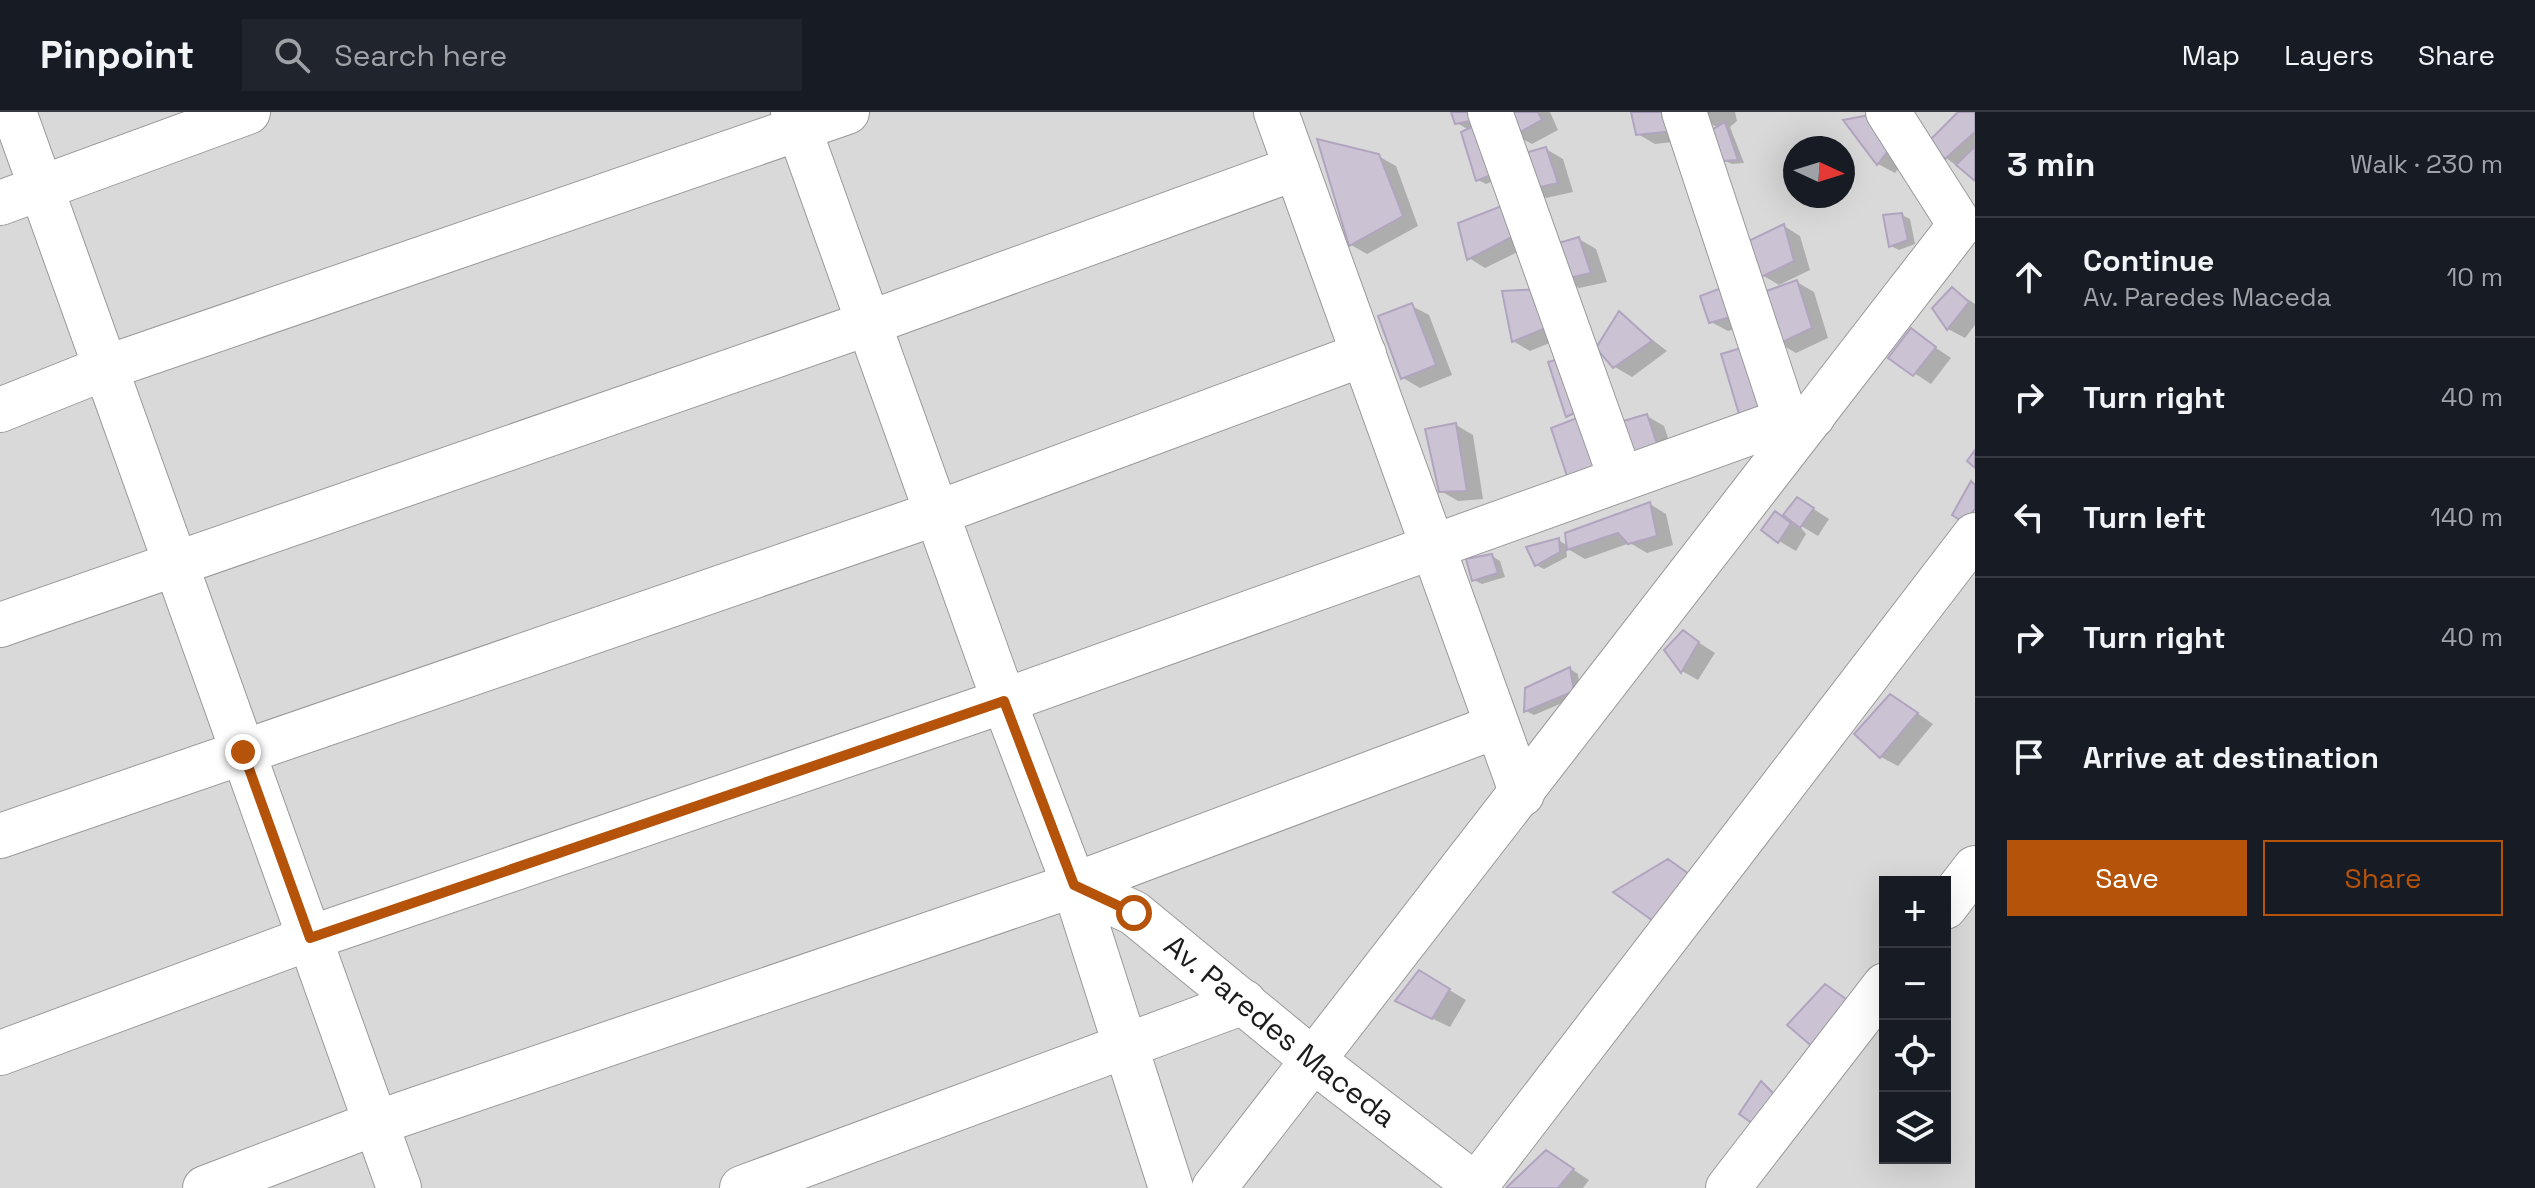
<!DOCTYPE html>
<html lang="en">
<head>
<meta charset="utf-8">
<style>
  :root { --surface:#171b24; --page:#20242c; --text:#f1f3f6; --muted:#9ea1a6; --line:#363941; --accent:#b45309 }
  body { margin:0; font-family:"Space Grotesk",sans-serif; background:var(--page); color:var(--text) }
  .controls { position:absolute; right:24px; bottom:24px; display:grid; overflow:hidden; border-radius:0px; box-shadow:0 8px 32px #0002 }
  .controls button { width:72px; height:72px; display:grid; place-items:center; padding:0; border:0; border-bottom:2px solid var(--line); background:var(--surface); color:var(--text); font:40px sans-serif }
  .compass { position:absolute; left:1783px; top:24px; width:72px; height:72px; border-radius:50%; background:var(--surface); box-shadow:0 8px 32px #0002; rotate:94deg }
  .stop { position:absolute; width:24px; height:24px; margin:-18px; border:6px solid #b45309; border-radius:50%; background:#fff }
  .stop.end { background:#b45309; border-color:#fff; box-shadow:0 2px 8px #0008 }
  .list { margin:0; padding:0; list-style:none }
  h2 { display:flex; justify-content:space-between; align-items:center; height:104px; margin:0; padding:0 32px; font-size:34px }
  h2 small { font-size:26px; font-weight:400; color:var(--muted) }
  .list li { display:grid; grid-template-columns:52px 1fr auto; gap:24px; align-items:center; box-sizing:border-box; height:120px; padding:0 32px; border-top:2px solid var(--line) }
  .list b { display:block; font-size:30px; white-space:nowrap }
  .list p { margin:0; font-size:26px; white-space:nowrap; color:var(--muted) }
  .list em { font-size:26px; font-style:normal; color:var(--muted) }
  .actions { display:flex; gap:16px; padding:24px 32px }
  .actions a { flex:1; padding:18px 0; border:2px solid var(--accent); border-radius:0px; text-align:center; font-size:28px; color:var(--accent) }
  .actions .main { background:var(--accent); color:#fff }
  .icon { flex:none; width:44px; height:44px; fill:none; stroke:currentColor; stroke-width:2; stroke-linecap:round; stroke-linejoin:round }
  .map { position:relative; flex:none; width:1975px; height:1076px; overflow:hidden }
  header { display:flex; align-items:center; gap:48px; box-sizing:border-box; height:112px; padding:0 40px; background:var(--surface); border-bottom:2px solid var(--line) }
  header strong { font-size:38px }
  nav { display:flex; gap:44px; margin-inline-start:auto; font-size:28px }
  .search { width:560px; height:72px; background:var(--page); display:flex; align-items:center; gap:20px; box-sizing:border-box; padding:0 28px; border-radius:0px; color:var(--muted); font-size:30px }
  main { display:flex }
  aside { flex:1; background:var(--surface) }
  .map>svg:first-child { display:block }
  .residential { fill:#d9d9da; fill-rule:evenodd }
  .shadow { fill:#0003 }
  .building { fill:#cbc2d4; stroke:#b1a4bf; stroke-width:2 }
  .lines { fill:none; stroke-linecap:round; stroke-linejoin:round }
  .minor-casing { stroke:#999; stroke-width:46 }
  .minor { stroke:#fff; stroke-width:44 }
  .route { stroke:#b45309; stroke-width:10 }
  .labels { text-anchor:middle; stroke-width:7; stroke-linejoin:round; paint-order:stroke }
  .street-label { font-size:30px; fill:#1c1c1c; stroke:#fff }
</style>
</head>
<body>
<header>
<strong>Pinpoint</strong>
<div class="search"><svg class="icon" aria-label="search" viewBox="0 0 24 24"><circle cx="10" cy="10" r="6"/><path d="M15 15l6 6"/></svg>Search here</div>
<nav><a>Map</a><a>Layers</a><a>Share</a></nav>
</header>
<main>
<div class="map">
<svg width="1975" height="1076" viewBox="0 0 1975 1076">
  <rect width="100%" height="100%" fill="#eae1ed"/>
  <path class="residential" d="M0 0H1975V1076H0ZM1795 36H1843V84H1795ZM1885 770H1945V1046H1885Z"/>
  <path class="shadow" d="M1453 0H1484L1498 67 1486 72 1478 68 1469 18 1457 11Z
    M1506 0H1550L1558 18 1532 32 1515 23Z
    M1633 0 1700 27 1655 32 1638 22Z
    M1704 0H1735L1737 9 1730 15 1744 51 1732 52 1724 48 1718 16 1708 10Z
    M1960 0H1975V67L1946 46Z
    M1847 9 1904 49 1895 61 1878 52Z
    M1546 37 1563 47 1573 80 1546 86 1529 76Z
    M1378 44 1396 54 1418 114 1367 142 1351 133Z
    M1504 96 1530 134 1485 156 1469 146Z
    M1902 103 1910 107 1915 132 1899 138 1891 134Z
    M1784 114 1800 124 1810 158 1779 173 1762 163Z
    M1579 127 1596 137 1607 170 1579 176 1562 166Z
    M1797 170 1814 180 1828 226 1796 241 1779 231Z
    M1726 176 1760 210 1728 219 1711 210Z
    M1952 177 1975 192V213L1965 226 1948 217 1934 196Z
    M1504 181 1569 223 1530 239 1513 229Z
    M1412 194 1429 203 1452 263 1420 276 1403 266Z
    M1619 202 1667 239 1632 265 1615 255 1599 236Z
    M1911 219 1951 246 1931 272 1891 246Z
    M1647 304 1664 314 1675 347 1647 353Z
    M1456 313 1473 323 1483 387 1458 389 1441 379Z
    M1798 387 1829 407 1818 424 1798 412 1806 422 1796 439 1779 429 1776 402 1793 412Z
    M1650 392 1666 402 1673 433 1647 441 1630 431 1585 447 1566 436 1567 445 1544 457 1536 453 1558 428 1568 434Z
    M1492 444 1500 449 1505 465 1482 472 1474 468Z
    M1684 521 1715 541 1698 568 1682 559 1667 538Z
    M1570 557 1578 562 1581 583 1534 603 1526 599Z
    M1907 594 1933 612 1898 654 1881 645Z
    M1419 860 1466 888 1450 915 1414 898Z
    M1563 1051 1589 1068 1583 1076H1509Z"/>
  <path class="building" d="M1451 0H1472L1475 8 1455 12Z
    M1504 0H1538L1542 8 1513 24Z
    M1631 0H1677L1684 18 1636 23Z
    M1958 0H1975V20L1945 47 1929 29Z
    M1875 2 1888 39 1877 53 1843 8Z
    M1725 10 1738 48 1722 49 1710 19Z
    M1476 13 1491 63 1476 69 1461 20Z
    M1317 27 1379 42 1403 104 1349 134Z
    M1975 34V69L1956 53Z
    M1546 35 1558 71 1527 78 1518 43Z
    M1504 93 1514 124 1467 148 1458 111Z
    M1902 101 1908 128 1889 135 1883 103Z
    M1784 112 1794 149 1761 165 1734 136Z
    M1579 125 1591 161 1560 168 1552 133Z
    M1797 168 1812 216 1778 232 1764 180Z
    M1727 174 1745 201 1709 211 1700 184Z
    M1952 175 1969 190 1947 218 1932 196Z
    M1542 177 1553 213 1512 230 1502 179Z
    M1412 191 1436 253 1401 267 1378 204Z
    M1619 199 1652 229 1613 256 1596 236Z
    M1911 216 1936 235 1913 264 1888 246Z
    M1748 234 1769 294 1739 302 1721 242Z
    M1563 246 1579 299 1566 305 1548 250Z
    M1647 302 1659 338 1628 345 1620 310Z
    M1582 304 1601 356 1569 370 1551 316Z
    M1456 311 1467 379 1439 380 1425 317Z
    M1975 338V356L1967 349Z
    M1971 369 1975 373V397L1964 411 1952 403Z
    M1797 385 1814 396 1800 416 1783 403Z
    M1650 390 1657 424 1628 432 1618 421 1567 438 1565 421Z
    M1775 399 1791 411 1778 431 1761 418Z
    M1559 426 1560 440 1535 454 1526 435Z
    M1492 442 1498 461 1472 469 1466 447Z
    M1683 518 1699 530 1681 561 1664 538Z
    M1570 555 1574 579 1524 600 1525 576Z
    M1890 582 1918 601 1880 646 1854 622Z
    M1668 747 1696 767 1657 812 1613 780Z
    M1419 858 1450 877 1432 907 1395 889Z
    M1825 872 1853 892 1815 937 1787 913Z
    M1761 969 1780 988 1762 1018 1739 1002Z
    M1546 1038 1574 1057 1558 1076H1506Z"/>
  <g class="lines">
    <g class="minor-casing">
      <g id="minor">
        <path d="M14 0 399 1076"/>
        <path d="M793 0 1004 589 1074 773 1171 1076"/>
        <path d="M1276 0 1522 682"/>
        <path d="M1490 0 1621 367"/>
        <path d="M1684 0 1786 308"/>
        <path d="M0 91 248 0"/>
        <path d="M0 298 105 256 847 0"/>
        <path d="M0 513 869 211 1296 56"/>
        <path d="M0 724 937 401 1364 242"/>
        <path id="s1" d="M1074 773 1134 801 1314 949 1479 1076"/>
        <path d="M1945 795 1975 756"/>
        <path d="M0 941 310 826 1004 589 1786 308 1813 304"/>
        <path d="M205 1076 376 1011 1074 773 1497 614"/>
        <path d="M742 1076 1244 890"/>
        <path d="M1214 1076 1960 113 1888 0"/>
        <path d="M1474 1076 1975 423"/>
        <path d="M1728 1076 1885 873"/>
      </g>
    </g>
    <use href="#minor" class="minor"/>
  </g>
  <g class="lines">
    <path class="route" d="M243 640 310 826 1004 589 1074 773 1134 801"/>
  </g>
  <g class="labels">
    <g class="street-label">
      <text dy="10" stroke="none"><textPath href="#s1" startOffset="254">Av. Paredes Maceda</textPath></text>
    </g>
  </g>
</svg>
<div class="controls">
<button>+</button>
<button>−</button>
<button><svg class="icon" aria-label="locate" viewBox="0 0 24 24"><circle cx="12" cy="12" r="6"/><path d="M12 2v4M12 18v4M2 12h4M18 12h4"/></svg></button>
<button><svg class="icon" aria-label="layers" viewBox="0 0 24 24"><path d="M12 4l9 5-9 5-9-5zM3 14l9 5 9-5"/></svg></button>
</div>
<svg class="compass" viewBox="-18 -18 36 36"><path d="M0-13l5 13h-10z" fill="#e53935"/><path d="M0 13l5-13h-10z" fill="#9ea1a6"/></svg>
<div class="stop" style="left:1134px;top:801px"></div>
<div class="stop end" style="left:243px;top:640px"></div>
</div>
<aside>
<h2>3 min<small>Walk · 230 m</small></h2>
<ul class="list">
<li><svg class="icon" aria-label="ahead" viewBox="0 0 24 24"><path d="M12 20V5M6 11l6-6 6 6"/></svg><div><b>Continue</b><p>Av. Paredes Maceda</p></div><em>10 m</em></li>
<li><svg class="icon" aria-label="right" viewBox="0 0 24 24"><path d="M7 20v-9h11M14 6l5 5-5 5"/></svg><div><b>Turn right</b></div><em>40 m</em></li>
<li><svg class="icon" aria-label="left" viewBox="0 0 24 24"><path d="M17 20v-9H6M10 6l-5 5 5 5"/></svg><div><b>Turn left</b></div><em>140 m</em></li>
<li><svg class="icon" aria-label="right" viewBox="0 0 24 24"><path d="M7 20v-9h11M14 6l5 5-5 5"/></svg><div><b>Turn right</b></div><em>40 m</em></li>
<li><svg class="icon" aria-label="arrive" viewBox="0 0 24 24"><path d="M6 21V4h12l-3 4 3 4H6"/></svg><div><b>Arrive at destination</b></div></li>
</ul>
<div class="actions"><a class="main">Save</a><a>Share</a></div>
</aside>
</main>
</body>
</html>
